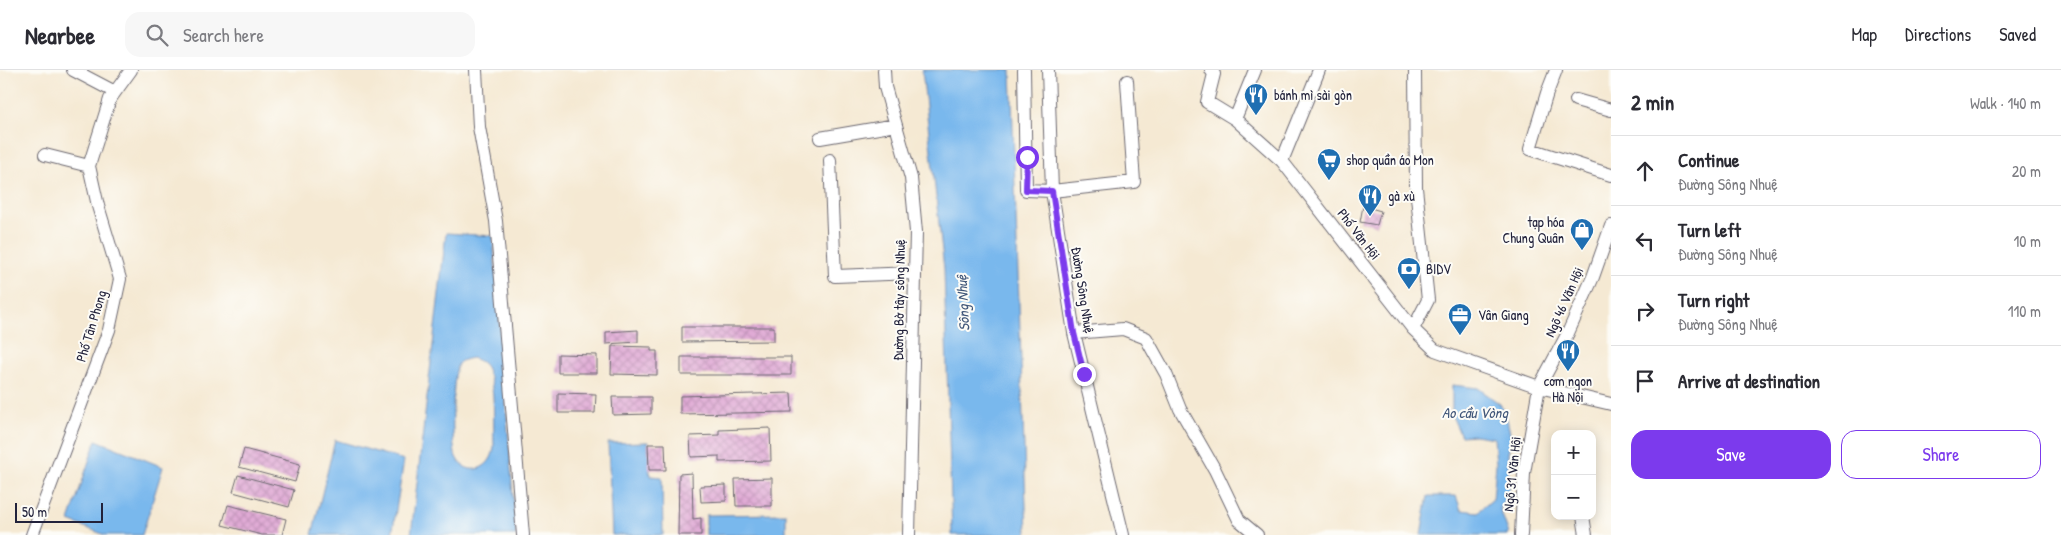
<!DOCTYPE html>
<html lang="en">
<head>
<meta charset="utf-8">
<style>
  :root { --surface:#fff; --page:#f7f7f7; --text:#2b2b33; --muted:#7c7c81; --line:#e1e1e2; --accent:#7c3aed }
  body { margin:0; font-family:"Patrick Hand",sans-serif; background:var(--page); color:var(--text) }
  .controls { position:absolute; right:15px; bottom:15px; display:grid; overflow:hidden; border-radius:10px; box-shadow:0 2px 12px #0003 }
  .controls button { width:45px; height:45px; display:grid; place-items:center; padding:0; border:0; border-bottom:1px solid var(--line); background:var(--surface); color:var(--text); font:25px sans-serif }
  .scale { position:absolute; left:15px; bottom:12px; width:88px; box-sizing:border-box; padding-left:5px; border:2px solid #22223b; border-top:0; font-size:14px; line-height:18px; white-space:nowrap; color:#22223b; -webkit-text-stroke:4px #fdfcf7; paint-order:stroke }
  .stop { position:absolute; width:15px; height:15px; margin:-11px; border:4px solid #7c3aed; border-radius:50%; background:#fff }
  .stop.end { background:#7c3aed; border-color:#fff; box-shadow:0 1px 5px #0008 }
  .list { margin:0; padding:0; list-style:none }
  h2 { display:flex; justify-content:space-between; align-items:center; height:65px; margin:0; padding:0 20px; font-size:21px }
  h2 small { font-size:16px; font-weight:400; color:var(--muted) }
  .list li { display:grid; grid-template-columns:32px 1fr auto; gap:15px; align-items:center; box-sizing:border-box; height:70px; padding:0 20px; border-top:1px solid var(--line) }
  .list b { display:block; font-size:19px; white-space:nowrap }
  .list p { margin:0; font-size:16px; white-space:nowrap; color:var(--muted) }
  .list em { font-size:16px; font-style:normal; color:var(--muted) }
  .actions { display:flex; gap:10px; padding:15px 20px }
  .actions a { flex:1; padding:11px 0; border:1px solid var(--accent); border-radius:15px; text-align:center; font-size:18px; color:var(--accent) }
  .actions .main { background:var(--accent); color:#fff }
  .icon { flex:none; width:28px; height:28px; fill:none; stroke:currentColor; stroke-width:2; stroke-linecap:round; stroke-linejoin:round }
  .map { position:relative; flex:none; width:1611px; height:465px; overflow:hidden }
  header { display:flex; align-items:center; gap:30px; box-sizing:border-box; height:70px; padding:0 25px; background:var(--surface); border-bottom:1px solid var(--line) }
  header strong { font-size:24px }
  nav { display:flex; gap:28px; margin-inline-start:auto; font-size:18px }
  .search { width:350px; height:45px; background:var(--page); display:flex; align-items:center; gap:12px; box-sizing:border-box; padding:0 18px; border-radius:15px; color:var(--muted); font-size:19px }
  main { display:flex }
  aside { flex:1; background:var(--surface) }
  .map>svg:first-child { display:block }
  .water { fill:#79b8ed; stroke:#4e6d94; fill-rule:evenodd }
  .building { fill:url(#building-cross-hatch) }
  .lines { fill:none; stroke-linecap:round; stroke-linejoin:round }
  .minor-casing { stroke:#6c6870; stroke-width:14 }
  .minor { stroke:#fff; stroke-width:12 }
  .route { stroke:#7c3aed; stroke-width:6 }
  .labels { text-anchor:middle; stroke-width:4; stroke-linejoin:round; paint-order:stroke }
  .poi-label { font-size:14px; fill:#22223b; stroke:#fdfcf7; text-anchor:start }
  .street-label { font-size:14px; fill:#22223b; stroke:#fdfcf7 }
  .water-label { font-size:15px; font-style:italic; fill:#405679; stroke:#fdfcf7 }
</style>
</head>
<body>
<header>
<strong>Nearbee</strong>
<div class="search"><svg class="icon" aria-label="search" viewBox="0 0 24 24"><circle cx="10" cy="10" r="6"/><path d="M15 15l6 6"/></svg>Search here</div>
<nav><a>Map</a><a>Directions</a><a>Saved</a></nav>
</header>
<main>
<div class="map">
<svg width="1611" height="465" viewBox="0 0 1611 465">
  <defs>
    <pattern id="building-cross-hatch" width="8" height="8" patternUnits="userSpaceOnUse" patternTransform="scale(1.25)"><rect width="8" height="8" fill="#e0aad5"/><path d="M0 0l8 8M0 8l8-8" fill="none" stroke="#c092b8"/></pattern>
  </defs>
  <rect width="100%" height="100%" fill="#fdfcf7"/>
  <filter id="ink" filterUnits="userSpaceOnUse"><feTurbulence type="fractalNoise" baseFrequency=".02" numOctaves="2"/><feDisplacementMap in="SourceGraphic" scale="10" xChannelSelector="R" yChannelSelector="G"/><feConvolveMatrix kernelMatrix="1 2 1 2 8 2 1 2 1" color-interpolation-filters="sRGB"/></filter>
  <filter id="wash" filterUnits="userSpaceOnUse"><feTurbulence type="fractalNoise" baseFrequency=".0096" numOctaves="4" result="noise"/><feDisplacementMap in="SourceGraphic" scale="20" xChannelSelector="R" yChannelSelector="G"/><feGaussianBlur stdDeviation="1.12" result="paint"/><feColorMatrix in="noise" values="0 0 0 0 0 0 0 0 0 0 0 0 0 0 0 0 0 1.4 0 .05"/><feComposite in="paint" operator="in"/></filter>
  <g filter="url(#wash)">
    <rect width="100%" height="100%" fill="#f5e9d3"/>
    <path class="water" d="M922 0H1011L1027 465H952L944 199Z
      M446 163 493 166 516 465H411ZM472 288C478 290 484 292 487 299 496 318 493 354 494 375 494 399 467 409 456 387 451 376 452 305 458 294 461 290 467 289 472 288Z
      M1452 315 1478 318 1500 334 1507 349 1511 368 1508 384 1509 422 1500 439 1509 464 1507 465H1421L1428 426H1456L1461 440 1478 442 1493 429 1496 394 1494 368 1475 365 1461 366 1452 346Z
      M96 370 163 397 142 465H105L69 451Z
      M335 370 404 390 392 465H312Z
      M648 372 650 406 662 407 663 465H612L608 373Z
      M786 444V465H706V445Z"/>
    <g id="blocks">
      <path class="building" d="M1363 136 1381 141 1377 155 1360 152Z
        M682 257H774V271L682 272Z
        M638 260V272L606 274V262Z
        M612 276 651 277V281H657V305L611 304Z
        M558 284 597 285V303H558Z
        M681 287H791V305H681Z
        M558 323 596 324 595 343H558Z
        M791 323 792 342 680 344V326Z
        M612 327H651V344L613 345Z
        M770 358 771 391 719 392V386L691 387 690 366 719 365V360Z
        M648 374H665L666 400H649Z
        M244 379 300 394 295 412 239 397Z
        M692 403 693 449 701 448V465H678L679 404Z
        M238 405 294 420 289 437 233 422Z
        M772 408V436H736L735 409Z
        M726 415V431L701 432 700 416Z
        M228 435 286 449 282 465H262L222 455Z"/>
    </g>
  </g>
  <g filter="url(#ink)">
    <use href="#blocks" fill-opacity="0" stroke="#6c6870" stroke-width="1"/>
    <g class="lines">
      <g class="minor-casing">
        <path id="minor" d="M73 0 115 22
          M476 0 479 57 496 151 523 465
          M884 0 885 17 911 108 916 162 909 465
          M1024 0 1026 120 1052 121 1134 112 1127 11
          M1048 0 1052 121 1074 263 1123 465
          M1211 0 1214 4 1207 32 1235 49 1282 91
          M1319 0 1282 91 1413 259 1435 280 1539 317 1611 334
          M1556 0 1547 23 1530 79 1611 105
          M1576 30 1611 40
          M1235 49 1255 0
          M820 68 896 55
          M45 85 89 96
          M830 90 835 206 914 203
          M1413 259 1428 230 1416 118 1415 0
          M1074 263 1123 259 1146 268 1166 304 1180 339 1215 400 1239 450 1257 465
          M1583 446 1586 465
          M32 465 109 260 120 209 98 136 89 96 110 29 131 0
          M1521 465 1524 403 1539 317 1568 263 1593 207 1611 156"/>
      </g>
      <use href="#minor" class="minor"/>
    </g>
  </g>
  <g class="lines" filter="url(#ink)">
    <path class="route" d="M1027 87 1026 120 1052 121 1074 263 1084 304"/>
  </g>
  <defs>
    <g id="restaurant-pin" transform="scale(1.25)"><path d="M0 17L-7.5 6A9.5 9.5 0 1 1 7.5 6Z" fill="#1f6fb2" stroke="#fdfcf7"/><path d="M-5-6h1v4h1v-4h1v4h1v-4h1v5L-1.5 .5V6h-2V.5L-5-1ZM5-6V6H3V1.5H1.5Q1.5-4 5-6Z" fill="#fff"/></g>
    <g id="supermarket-pin" transform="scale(1.25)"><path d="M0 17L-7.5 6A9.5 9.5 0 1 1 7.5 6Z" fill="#1f6fb2" stroke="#fdfcf7"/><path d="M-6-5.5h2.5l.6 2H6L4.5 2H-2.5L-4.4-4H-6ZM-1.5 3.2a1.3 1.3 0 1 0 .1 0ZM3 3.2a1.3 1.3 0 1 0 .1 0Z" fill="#fff"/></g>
    <g id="shop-pin" transform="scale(1.25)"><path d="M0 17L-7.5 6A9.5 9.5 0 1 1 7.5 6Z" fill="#1f6fb2" stroke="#fdfcf7"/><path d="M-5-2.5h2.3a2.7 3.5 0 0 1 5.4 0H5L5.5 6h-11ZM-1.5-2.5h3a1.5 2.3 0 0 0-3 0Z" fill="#fff"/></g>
    <g id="bank-pin" transform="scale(1.25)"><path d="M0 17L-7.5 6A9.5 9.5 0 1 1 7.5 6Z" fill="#1f6fb2" stroke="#fdfcf7"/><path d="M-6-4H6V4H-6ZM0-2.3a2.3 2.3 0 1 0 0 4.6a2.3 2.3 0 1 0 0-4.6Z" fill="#fff"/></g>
    <g id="office-pin" transform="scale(1.25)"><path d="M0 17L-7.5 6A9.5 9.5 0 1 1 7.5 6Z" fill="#1f6fb2" stroke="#fdfcf7"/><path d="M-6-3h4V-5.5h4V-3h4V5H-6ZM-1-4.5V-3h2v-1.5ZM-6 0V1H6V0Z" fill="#fff"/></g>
  </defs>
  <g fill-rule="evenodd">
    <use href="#restaurant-pin" x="1256" y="25"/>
    <use href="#supermarket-pin" x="1329" y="90"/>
    <use href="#restaurant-pin" x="1370" y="126"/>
    <use href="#shop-pin" x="1582" y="160"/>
    <use href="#bank-pin" x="1409" y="199"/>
    <use href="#office-pin" x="1460" y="245"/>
    <use href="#restaurant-pin" x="1568" y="281"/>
  </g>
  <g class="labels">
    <g class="poi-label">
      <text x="1274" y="30">bánh mì sài gòn</text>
      <text x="1346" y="95">shop quần áo Mon</text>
      <text x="1388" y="131">gà xù</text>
      <text x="1564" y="157" text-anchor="end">tạp hóa<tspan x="1564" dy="16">Chung Quân</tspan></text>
      <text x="1426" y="204">BIDV</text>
      <text x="1478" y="250">Vân Giang</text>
      <text x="1568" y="316" text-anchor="middle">cơm ngon<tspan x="1568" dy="16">Hà Nội</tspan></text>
    </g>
    <g class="street-label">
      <text transform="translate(1359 164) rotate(52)" y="5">Phố Văn Hội</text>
      <text transform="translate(1083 220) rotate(81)" y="5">Đường Sông Nhuệ</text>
      <text transform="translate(899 230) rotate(-89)" y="5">Đường Bờ tây sông Nhuệ</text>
      <text transform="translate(1564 232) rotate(-66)" y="5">Ngõ 46 Văn Hội</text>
      <text transform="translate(91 256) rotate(-73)" y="5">Phố Tân Phong</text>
      <text transform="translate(1512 404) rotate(-84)" y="5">Ngõ 31 Văn Hội</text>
    </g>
    <g class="water-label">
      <text transform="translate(963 233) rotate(-93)" y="5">Sông Nhuệ</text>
      <text x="1475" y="348">Ao cầu Vòng</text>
    </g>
  </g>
</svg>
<div class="controls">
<button>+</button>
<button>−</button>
</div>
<div class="scale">50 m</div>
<div class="stop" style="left:1027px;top:87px"></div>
<div class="stop end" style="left:1084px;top:304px"></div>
</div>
<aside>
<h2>2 min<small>Walk · 140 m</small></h2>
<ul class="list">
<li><svg class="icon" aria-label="ahead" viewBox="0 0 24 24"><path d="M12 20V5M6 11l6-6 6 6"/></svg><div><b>Continue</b><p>Đường Sông Nhuệ</p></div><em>20 m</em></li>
<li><svg class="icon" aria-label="left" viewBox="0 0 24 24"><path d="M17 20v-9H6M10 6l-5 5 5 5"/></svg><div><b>Turn left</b><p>Đường Sông Nhuệ</p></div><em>10 m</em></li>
<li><svg class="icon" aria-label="right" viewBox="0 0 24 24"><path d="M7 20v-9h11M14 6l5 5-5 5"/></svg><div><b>Turn right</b><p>Đường Sông Nhuệ</p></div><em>110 m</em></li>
<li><svg class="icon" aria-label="arrive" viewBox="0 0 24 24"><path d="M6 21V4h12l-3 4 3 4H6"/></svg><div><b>Arrive at destination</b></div></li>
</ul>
<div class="actions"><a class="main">Save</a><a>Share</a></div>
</aside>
</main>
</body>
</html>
